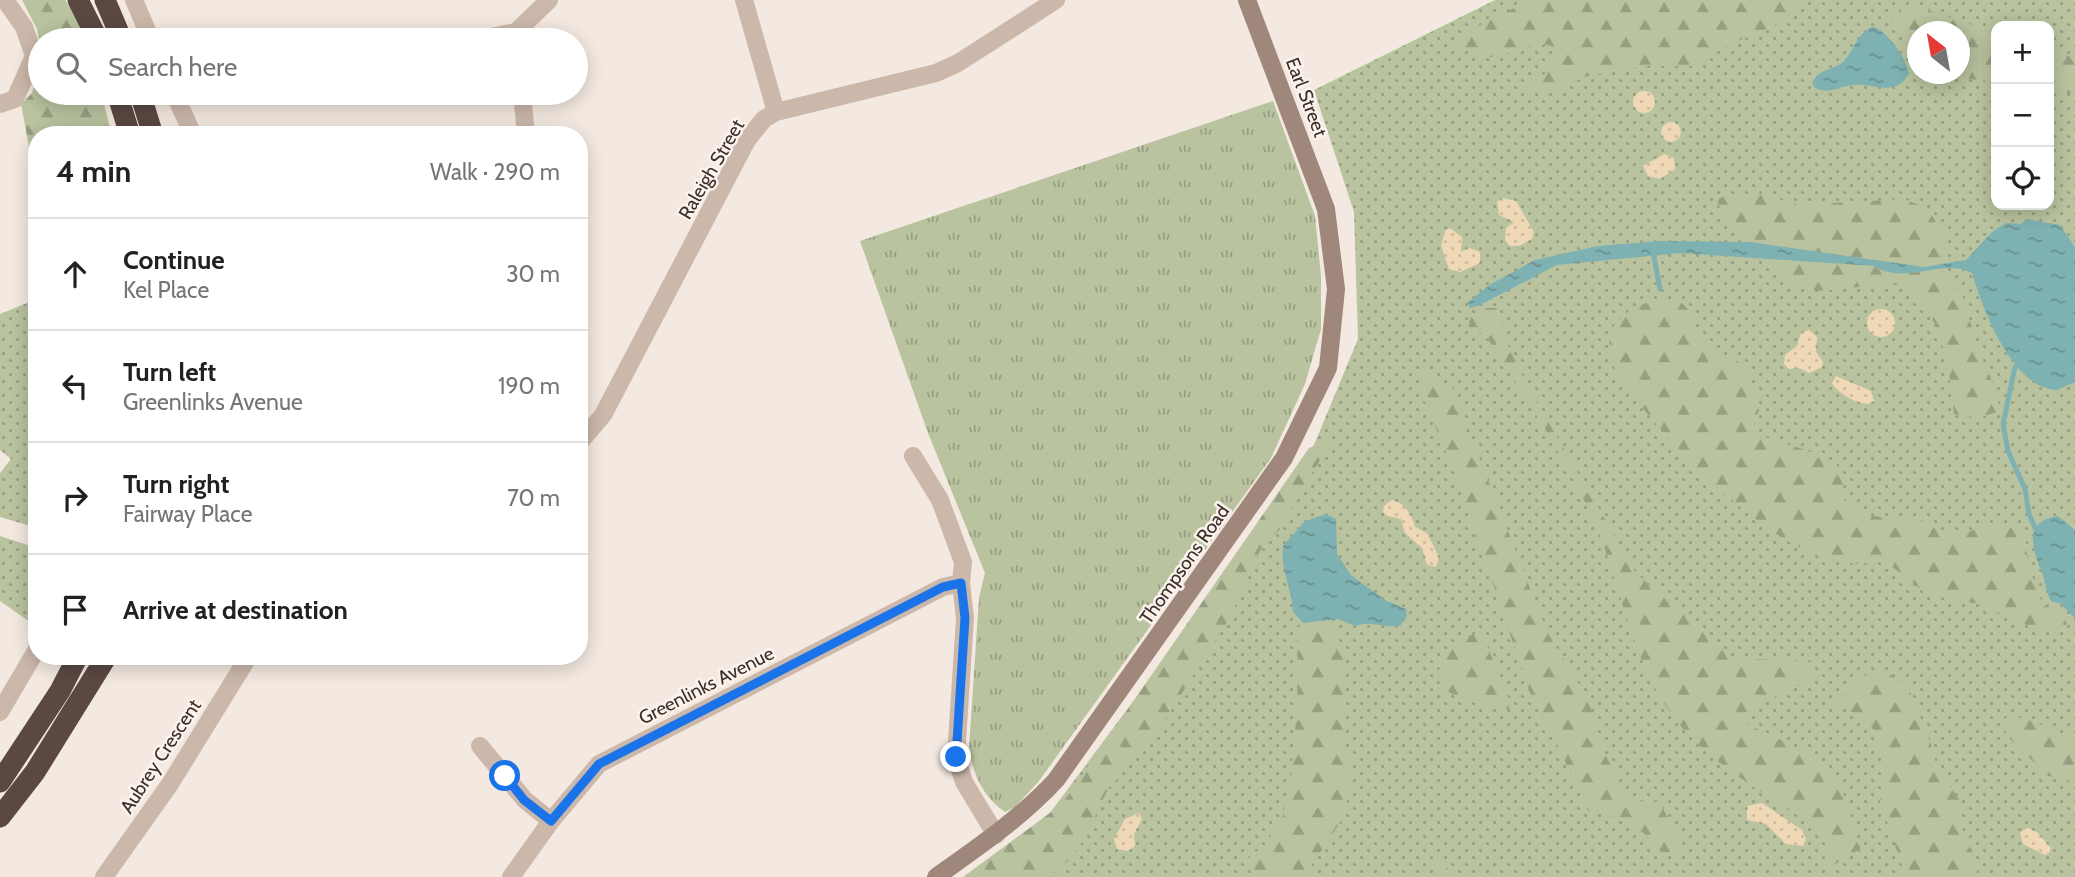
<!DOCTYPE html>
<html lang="en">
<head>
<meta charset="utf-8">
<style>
  :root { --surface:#fff; --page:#f6f6f6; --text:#202124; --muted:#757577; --line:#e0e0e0 }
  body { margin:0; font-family:Cabin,sans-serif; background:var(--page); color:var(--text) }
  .controls { position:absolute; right:21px; top:21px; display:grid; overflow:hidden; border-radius:14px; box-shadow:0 4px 18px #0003 }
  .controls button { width:63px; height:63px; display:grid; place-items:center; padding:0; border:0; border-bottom:2px solid var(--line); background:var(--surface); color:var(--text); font:35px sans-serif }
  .compass { position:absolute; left:1907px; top:21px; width:63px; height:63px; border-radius:50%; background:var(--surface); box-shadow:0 4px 18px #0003; rotate:329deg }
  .stop { position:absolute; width:21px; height:21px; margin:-16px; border:5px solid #1a73e8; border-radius:50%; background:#fff }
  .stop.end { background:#1a73e8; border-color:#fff; box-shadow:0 2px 7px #0008 }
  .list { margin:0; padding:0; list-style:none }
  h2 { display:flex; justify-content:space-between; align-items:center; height:91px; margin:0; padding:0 28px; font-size:30px }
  h2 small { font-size:23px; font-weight:400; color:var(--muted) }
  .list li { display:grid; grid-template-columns:46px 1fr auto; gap:21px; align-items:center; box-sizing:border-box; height:112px; padding:0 28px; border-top:2px solid var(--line) }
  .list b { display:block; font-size:26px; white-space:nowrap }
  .list p { margin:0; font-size:23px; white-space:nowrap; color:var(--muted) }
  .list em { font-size:23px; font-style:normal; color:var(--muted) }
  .icon { flex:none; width:38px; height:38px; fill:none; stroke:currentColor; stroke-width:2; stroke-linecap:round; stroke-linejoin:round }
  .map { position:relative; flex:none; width:2075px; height:877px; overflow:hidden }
  .search { position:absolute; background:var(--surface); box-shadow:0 4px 18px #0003; left:28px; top:28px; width:560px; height:77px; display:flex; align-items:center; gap:18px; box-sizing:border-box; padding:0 24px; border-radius:38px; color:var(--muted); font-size:26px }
  .panel { position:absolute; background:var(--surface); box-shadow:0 4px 18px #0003; left:28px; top:126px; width:560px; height:539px; border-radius:28px }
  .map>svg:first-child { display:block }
  .grass { fill:url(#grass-dots); fill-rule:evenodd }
  .forest { fill:url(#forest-firs) }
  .sand { fill:url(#sand-dots) }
  .park { fill:url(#park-tufts) }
  .water { fill:url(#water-ripples) }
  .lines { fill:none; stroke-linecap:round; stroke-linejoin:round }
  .stream { stroke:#7eb1b1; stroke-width:5 }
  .street { stroke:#ccb8ab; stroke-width:18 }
  .secondary { stroke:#a0877c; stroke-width:18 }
  .highway { stroke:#5b4841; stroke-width:21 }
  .route { stroke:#1a73e8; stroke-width:9 }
  .labels { text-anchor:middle; stroke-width:5; stroke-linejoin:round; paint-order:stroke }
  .street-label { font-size:19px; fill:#3a2e2a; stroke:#fbf3ec }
</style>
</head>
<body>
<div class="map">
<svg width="2075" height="877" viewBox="0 0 2075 877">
  <defs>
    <pattern id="grass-dots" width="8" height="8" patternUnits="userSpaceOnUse" patternTransform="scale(1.75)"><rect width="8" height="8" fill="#b9c39f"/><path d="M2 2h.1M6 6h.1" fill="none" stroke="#979f82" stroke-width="1.8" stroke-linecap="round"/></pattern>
    <pattern id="forest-firs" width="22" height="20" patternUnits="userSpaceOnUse" patternTransform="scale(1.75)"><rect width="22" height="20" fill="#b9c39f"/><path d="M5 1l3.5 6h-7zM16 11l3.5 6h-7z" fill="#979f82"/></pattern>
    <pattern id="sand-dots" width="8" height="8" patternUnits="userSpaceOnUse" patternTransform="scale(1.75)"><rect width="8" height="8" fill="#efd8b6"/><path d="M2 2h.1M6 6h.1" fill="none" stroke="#ceba9d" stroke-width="1.8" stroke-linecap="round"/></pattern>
    <pattern id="park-tufts" width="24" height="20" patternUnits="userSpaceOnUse" patternTransform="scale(1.75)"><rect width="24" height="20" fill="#b9c39f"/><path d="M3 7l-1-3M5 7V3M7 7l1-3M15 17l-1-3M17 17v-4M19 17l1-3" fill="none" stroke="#979f82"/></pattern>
    <pattern id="water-ripples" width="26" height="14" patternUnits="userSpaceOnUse" patternTransform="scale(1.75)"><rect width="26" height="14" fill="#7eb1b1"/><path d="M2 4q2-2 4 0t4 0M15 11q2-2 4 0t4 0" fill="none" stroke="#689090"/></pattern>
  </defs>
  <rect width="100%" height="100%" fill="#f3e9e0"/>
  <path class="grass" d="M1495 0H2075V877H978L1041 825 1237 562 1309 457 1358 339 1354 212 1314 90ZM1996 26H2049V205H1996ZM1918 32H1960V74H1918Z
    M37 299V528L0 517V473L11 459 0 450V314Z
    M0 536 37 548V627L0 601Z"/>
  <path class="forest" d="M22 0H65L79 21 85 40H40V45L37 29Z
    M1530 0H1810L1792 18 1715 51 1704 61 1692 66H1642L1583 77 1560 90 1520 89 1545 74 1557 49C1538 36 1511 56 1492 57 1481 57 1465 49 1455 45L1465 33Z
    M1919 7 1996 33V86L1987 81 1936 74H1960V32H1918L1917 70 1892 17 1903 8Z
    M2049 48 2075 59V95L2058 91 2049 94Z
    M40 69V93H101L112 135H37V189L21 104 32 93Z
    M1732 194 1764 195 1799 205 1904 199 1927 208 1945 236 1947 277 1964 299 1977 346 1996 390 2000 411 1978 418 1954 414C1952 379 1939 292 1896 285 1874 281 1828 295 1805 289 1787 284 1741 243 1731 228 1725 219 1721 209 1716 199Z
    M1658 299 1682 303 1693 315V333L1713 349 1745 365 1759 410 1752 431C1782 447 1817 447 1843 471L1842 498 1860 513 1890 519 1920 520 1936 529 1960 534 1986 526H2024L2028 565 2043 605 2064 614 2067 626 2038 630 1979 604 1928 595 1881 558C1875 560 1867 564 1860 564 1849 565 1816 554 1804 549 1750 528 1642 419 1614 367 1609 357 1607 336 1614 326 1623 310 1643 304 1658 299Z
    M1486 308H1499L1505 339 1527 385 1636 573 1735 660 1773 659 1818 663 1807 682 1766 701 1743 722 1815 756 1841 787 1861 848 1829 868 1828 834C1775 798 1715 770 1676 720 1631 664 1623 588 1595 524 1566 457 1525 398 1486 336L1469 327 1470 317Z
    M1423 371 1436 383 1452 387 1547 632 1589 701 1601 746 1629 801 1659 802 1688 854 1662 853C1636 822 1628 818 1588 811L1551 731 1534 704 1455 473 1418 386Z
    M1333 438 1279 530 1260 551 1230 618 1152 740 1108 789 1084 839 1067 862 1048 877H963L1062 804 1309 448Z
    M1312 624 1331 625 1343 648 1346 695 1344 738 1350 760 1349 789 1345 815 1304 877H1253L1246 860 1266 844 1283 815 1291 778 1297 709 1298 627Z
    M1468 635H1477L1485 641 1508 696 1509 709C1485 710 1463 699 1442 689 1431 666 1450 647 1468 635Z
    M1886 671 1908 687 1930 741 1938 772 1960 800 1963 832 1977 863V877H1906L1880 801 1885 776 1874 730 1854 713 1832 703 1863 676Z
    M2010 716 2028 719 2075 740V782L2048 776 2008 737 2001 720Z
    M1441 850 1451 877H1434L1435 854Z"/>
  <path class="sand" d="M1633 102a11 11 0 1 1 22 0a11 11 0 1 1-22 0Z
    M1661 132a10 10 0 1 1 20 0a10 10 0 1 1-20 0Z
    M1664 154 1674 158 1675 169 1660 179 1648 176 1643 166Z
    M1503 198 1516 201 1534 232 1532 239 1519 246H1510L1505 240 1506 228 1514 222 1499 215 1497 202Z
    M1450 228 1462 237 1461 252 1469 248 1480 252V263L1460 272 1449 269 1441 246 1445 231Z
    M1867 323a14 14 0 1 1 28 0a14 14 0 1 1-28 0Z
    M1809 330 1817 337 1816 352 1823 362 1822 367 1809 373 1799 368 1789 369 1784 364 1785 355 1797 346 1801 333Z
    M1836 376 1871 391 1874 401 1869 404C1857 404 1837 393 1832 383Z
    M1392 500C1405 503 1412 515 1415 527L1427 533 1439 557 1436 567 1427 565 1422 548 1405 533 1401 519 1387 516 1383 512 1384 506Z
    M1762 803 1802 830 1806 839 1803 846 1786 844 1766 824 1747 820V806Z
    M1139 813 1142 819 1134 834 1135 846 1128 851 1117 849 1114 839 1125 819Z
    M2027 828 2037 832 2051 848 2049 853 2045 855 2023 844 2020 833Z"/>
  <path class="park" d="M1273 101 1315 216 1321 276V329L1305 384 1271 458 1039 781 1015 807 1005 812C982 796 973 774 969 748L979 598 985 573 928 433 860 241Z"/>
  <path class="water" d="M1872 27C1885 27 1907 60 1909 73 1897 98 1873 83 1853 85 1838 86 1831 95 1815 88L1812 83C1819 68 1833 71 1844 61 1855 49 1856 35 1872 27Z
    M2027 219 2060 225 2075 247V382L2057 390C2012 388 1983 310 1972 273 1942 257 1906 286 1874 266L1680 253 1557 265 1480 305 1470 308 1467 303 1491 284 1535 260 1598 246 1660 241 1750 242 1924 267 1966 260 1992 232 2006 223 2021 224Z
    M1326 514 1336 519 1337 554 1351 575 1385 600 1406 609 1407 616 1400 626C1384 628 1370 620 1355 626L1338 619 1303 623 1293 612C1292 588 1280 570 1283 546L1305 521Z
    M2058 516 2075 530V618L2060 603 2052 602C2046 594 2046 585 2043 576 2034 552 2020 522 2058 516Z"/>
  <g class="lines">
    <path class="stream" d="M1653 252 1660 289
      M2015 367 2003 424 2008 451 2025 489 2029 514 2036 530"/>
    <path class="street" d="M134 0 151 40
      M744 0 776 112
      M475 40 516 32 549 0
      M174 93 193 135
      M522 93 526 135
      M0 104 15 99 34 56 24 27 5 0
      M579 443 603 415 747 140 764 119 776 112 936 73 958 63 1056 0
      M913 456 940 500 963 562 961 583 965 618 956 757 964 782 996 835
      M0 712 37 649
      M480 746 525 800 551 821
      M104 877 170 784 249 656
      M511 877 551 821 599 764 943 587 961 583"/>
    <path class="secondary" d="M936 877C978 847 1021 818 1056 780L1284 458 1328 368 1336 289 1326 209 1247 0"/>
    <path class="highway" d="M78 0 98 40
      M105 0 122 40
      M117 93 130 135
      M140 93 153 135
      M0 782 60 691 78 656
      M0 817 35 772 107 656"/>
  </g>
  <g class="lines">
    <path class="route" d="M505 776 524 800 551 821 599 764 943 587 961 583 965 618 956 757"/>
  </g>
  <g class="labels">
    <g class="street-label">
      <text transform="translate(1307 97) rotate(69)" y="7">Earl Street</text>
      <text transform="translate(711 169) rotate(-60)" y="7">Raleigh Street</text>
      <text transform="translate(1184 564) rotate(-55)" y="7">Thompsons Road</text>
      <text transform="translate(706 685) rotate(-27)" y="7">Greenlinks Avenue</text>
      <text transform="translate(160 756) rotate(-57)" y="7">Aubrey Crescent</text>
    </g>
  </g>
</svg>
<div class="controls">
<button>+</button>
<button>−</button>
<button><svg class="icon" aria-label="locate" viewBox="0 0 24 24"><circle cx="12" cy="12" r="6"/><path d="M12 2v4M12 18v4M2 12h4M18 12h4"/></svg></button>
</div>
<svg class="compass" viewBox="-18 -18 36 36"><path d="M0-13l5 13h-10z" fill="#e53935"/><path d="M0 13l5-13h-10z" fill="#757577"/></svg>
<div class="stop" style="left:505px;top:776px"></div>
<div class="stop end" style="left:956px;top:757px"></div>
<div class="search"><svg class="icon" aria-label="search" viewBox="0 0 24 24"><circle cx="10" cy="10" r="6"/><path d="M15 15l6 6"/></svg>Search here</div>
<section class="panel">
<h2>4 min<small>Walk · 290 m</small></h2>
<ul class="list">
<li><svg class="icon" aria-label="ahead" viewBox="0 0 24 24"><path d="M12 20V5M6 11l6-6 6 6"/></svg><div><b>Continue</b><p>Kel Place</p></div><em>30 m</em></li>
<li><svg class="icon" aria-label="left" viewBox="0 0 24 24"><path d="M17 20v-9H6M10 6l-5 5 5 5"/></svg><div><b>Turn left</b><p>Greenlinks Avenue</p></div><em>190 m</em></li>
<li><svg class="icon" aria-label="right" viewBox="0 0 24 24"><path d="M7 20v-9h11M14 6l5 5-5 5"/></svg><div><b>Turn right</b><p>Fairway Place</p></div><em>70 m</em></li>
<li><svg class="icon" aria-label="arrive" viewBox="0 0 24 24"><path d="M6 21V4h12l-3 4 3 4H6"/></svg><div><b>Arrive at destination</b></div></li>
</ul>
</section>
</div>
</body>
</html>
